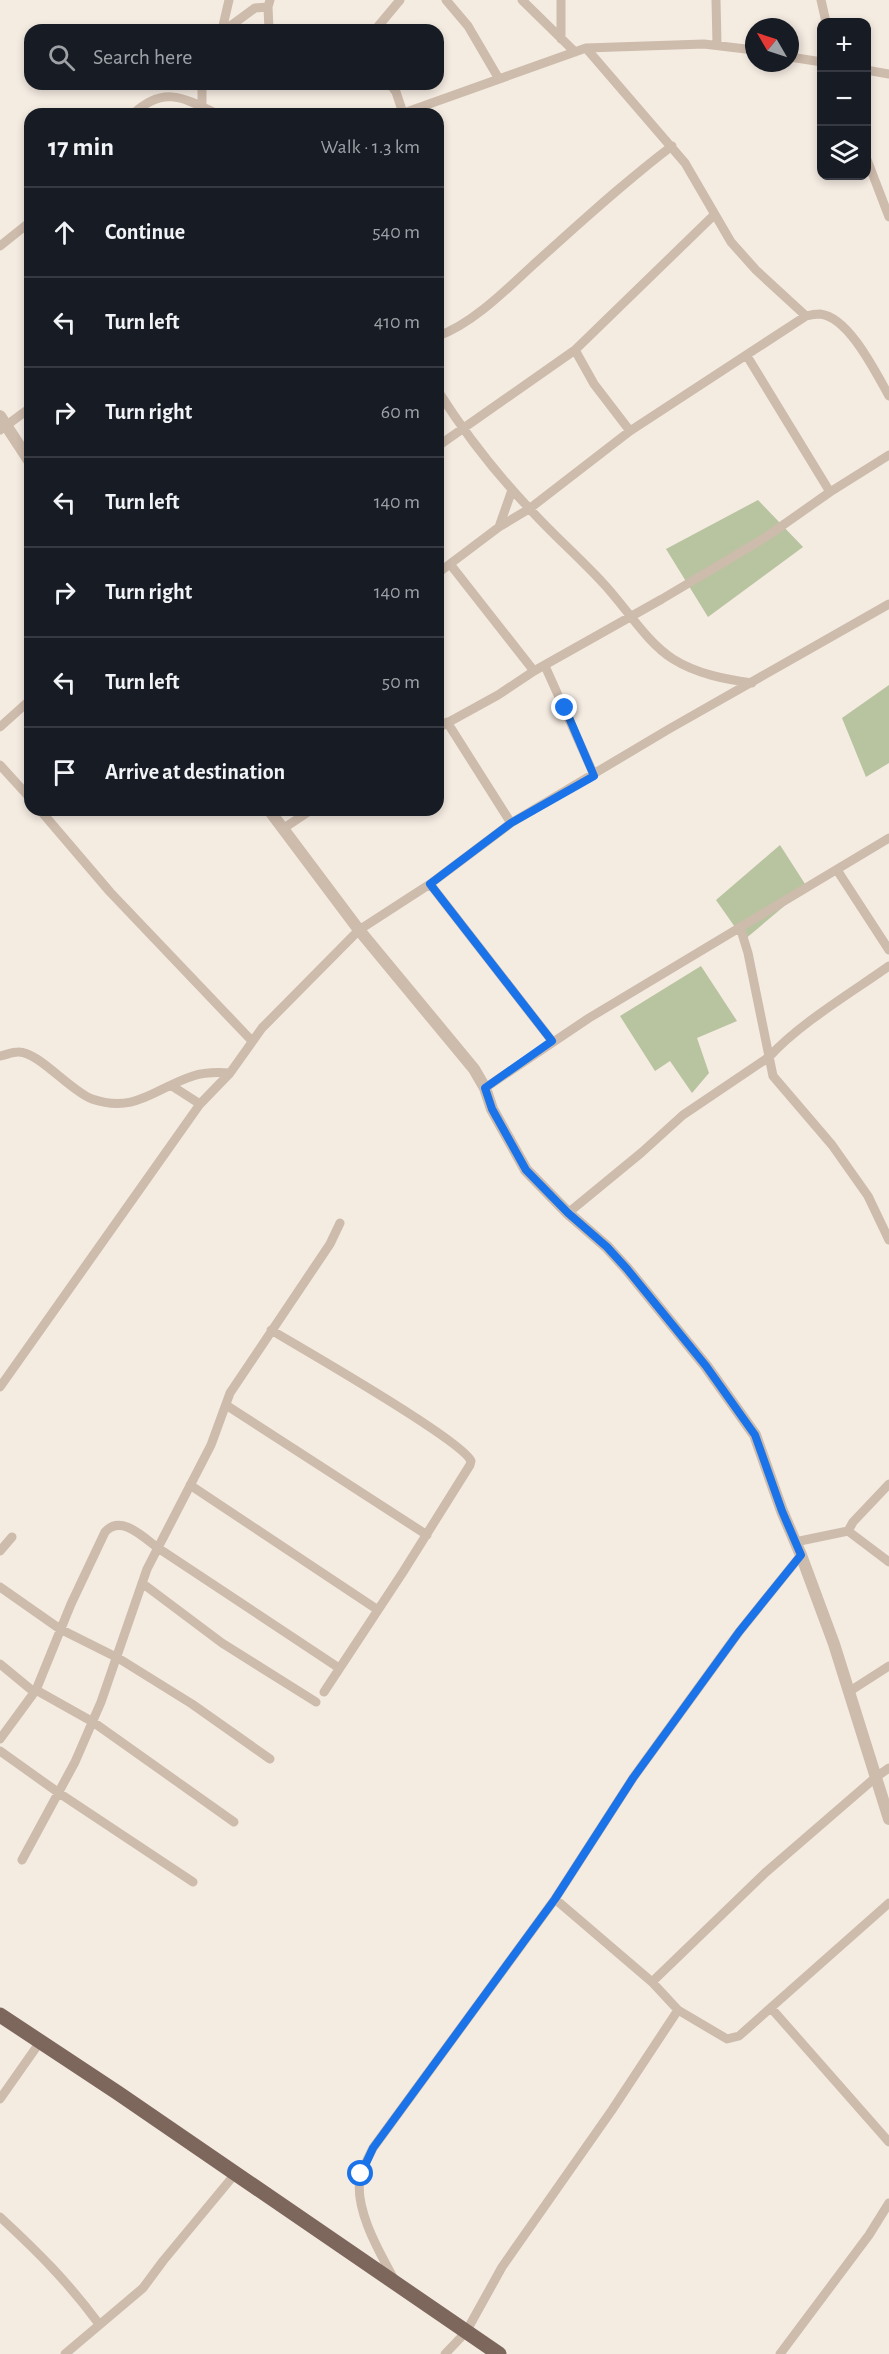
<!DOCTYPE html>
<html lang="en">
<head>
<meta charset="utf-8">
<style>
  :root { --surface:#171b24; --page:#20242c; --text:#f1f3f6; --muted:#9ea1a6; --line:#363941 }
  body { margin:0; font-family:"Alegreya Sans",sans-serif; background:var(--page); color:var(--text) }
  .controls { position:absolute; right:18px; top:18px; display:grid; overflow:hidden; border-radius:12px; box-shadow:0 3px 9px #0003 }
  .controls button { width:54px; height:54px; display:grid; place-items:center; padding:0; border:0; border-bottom:2px solid var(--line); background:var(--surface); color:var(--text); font:30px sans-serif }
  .compass { position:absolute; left:745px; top:18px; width:54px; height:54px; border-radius:50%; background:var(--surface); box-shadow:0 3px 9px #0003; rotate:309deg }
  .stop { position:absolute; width:18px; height:18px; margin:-14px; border:4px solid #1a73e8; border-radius:50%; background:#fff }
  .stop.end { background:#1a73e8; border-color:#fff; box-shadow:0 2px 6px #0008 }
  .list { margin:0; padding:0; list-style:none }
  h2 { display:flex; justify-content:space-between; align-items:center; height:78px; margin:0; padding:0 24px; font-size:26px }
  h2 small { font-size:20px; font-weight:400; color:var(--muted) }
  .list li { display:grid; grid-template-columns:39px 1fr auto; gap:18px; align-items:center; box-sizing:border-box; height:90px; padding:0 24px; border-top:2px solid var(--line) }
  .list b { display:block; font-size:22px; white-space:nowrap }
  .list em { font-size:20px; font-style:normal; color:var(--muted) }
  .icon { flex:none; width:33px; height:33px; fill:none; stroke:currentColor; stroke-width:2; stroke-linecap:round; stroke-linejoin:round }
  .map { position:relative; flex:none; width:889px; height:2354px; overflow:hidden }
  .search { position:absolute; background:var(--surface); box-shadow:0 3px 9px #0003; left:24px; top:24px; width:420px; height:66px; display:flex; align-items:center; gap:15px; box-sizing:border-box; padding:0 21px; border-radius:18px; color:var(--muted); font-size:22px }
  .panel { position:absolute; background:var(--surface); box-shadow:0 3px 9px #0003; left:24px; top:108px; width:420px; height:708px; border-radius:18px }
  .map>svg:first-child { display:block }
  .grass { fill:#b8c4a0 }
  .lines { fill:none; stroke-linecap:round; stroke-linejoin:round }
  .minor { stroke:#cdbbac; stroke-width:9 }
  .tertiary { stroke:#cdbbac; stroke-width:12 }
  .primary { stroke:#7d675c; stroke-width:15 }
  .route { stroke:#1a73e8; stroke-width:8 }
</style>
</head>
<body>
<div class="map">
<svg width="889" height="2354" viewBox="0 0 889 2354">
  <rect width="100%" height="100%" fill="#f4ebe1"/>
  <path class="grass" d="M758 500 803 547 708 617 666 549Z
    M889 685V763L866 777 842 718Z
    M780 845 807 887 744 940 716 900Z
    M701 966 737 1021 697 1038 709 1073 692 1093 670 1061 655 1071 620 1016Z"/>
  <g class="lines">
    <path class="minor" d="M446 0 468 26 499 79
      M522 0 575 52
      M716 0 717 44
      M821 0 826 22
      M222 30 229 0
      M225 30 255 8 268 7
      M269 30 268 7 270 0
      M375 30 400 0
      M561 39V0
      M586 48 685 163 731 242 756 270 806 316C810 315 816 314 820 314 849 317 876 373 889 396
      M790 57 822 62
      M866 70 889 74
      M390 84 396 92 403 113
      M202 107V84
      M133 114C164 85 184 98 217 114
      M401 114 586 48 704 44 754 50
      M866 157 889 217
      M0 246 30 222
      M438 336C472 324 506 290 533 265 578 225 623 183 672 146
      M575 350 594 384 630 431
      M747 356 830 492
      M438 391C464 432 495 472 528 507 551 533 578 556 602 582 625 606 646 642 673 659 697 674 724 679 752 683
      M0 430 30 408
      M438 446 575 350 714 215
      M499 527 512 490
      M450 564 534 671
      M438 573 499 527 529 509 630 431 806 316
      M545 666 594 775
      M447 722 511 823
      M0 727 30 700
      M438 728 498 695 534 671 662 599 766 537 830 492 889 455
      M0 765 30 798
      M40 810 110 892 252 1041
      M284 828 311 810
      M837 870 889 950
      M430 884 552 1041
      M740 927 748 953 773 1076 832 1145 868 1196 889 1240
      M0 1056C6 1055 12 1052 18 1052 38 1051 70 1091 92 1099 136 1114 155 1088 193 1076 205 1072 217 1072 230 1073
      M172 1086 200 1104
      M485 1088 589 1018 889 838
      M568 1213 641 1153 683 1115 769 1057C800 1023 851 993 889 966
      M271 1330C301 1348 462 1440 471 1461L470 1465 403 1572 324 1692
      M0 1387 200 1104 230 1073 262 1028 359 930 430 884 511 823 669 729 889 604
      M226 1405 427 1535
      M190 1485 378 1610
      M848 1531 853 1522 889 1484
      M795 1542 848 1531 889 1562
      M0 1551 12 1537
      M142 1583 222 1643 316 1702
      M0 1587 60 1629 118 1658 192 1704 270 1759
      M0 1664 34 1692
      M36 1690 93 1722 234 1822
      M850 1691 889 1666
      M0 1739 36 1690 71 1604 105 1532C121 1514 143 1537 158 1548L339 1668
      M0 1751 59 1793 193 1882
      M22 1860 75 1762 101 1702 147 1569 211 1445 230 1393 330 1244 340 1223
      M555 1899 652 1982 678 2010 727 2039 739 2036 889 1903
      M652 1982 765 1873 876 1777 889 1768
      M771 2008 889 2142
      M0 2099 40 2042
      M0 2217C38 2252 68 2282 99 2324
      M394 2279C379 2252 352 2205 361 2174 364 2165 369 2156 373 2148L555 1899 633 1778 739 1632 801 1555
      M65 2354 143 2288 163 2261 235 2174
      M445 2354 466 2332 502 2267 612 2110 678 2010
      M780 2354 869 2235 889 2203"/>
    <path class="tertiary" d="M0 416 30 462
      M269 810 359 930 474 1069 485 1088 492 1109 526 1170 568 1213 607 1247 627 1269 706 1366 755 1435 782 1511 801 1555 834 1644 889 1819"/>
    <path class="primary" d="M0 2015 118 2093 499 2354"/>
  </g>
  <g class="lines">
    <path class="route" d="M361 2174 373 2148 555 1899 633 1778 739 1632 801 1555 782 1511 755 1435 706 1366 627 1269 607 1247 568 1213 526 1170 492 1109 485 1088 552 1041 430 884 511 823 594 776 565 708"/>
  </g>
</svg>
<div class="controls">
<button>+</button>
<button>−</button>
<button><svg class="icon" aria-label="layers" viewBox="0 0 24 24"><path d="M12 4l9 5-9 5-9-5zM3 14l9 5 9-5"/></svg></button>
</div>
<svg class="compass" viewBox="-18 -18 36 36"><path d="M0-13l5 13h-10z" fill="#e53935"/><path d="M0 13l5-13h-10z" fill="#9ea1a6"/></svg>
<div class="stop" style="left:361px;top:2174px"></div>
<div class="stop end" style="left:565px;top:708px"></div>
<div class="search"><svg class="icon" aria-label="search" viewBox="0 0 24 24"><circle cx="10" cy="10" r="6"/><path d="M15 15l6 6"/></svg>Search here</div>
<section class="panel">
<h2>17 min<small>Walk · 1.3 km</small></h2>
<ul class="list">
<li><svg class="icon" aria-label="ahead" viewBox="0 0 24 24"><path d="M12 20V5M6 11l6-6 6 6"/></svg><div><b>Continue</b></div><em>540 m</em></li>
<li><svg class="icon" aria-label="left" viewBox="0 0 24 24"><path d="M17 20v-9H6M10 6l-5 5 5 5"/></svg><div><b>Turn left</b></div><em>410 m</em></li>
<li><svg class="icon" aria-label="right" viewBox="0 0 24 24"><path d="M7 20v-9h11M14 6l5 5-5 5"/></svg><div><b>Turn right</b></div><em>60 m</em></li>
<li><svg class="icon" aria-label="left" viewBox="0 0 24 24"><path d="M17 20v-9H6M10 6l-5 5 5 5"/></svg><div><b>Turn left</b></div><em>140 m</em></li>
<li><svg class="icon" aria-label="right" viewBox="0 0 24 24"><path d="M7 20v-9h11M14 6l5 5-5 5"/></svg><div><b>Turn right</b></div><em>140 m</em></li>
<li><svg class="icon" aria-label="left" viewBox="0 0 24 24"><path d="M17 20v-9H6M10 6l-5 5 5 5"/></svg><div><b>Turn left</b></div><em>50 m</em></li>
<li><svg class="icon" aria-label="arrive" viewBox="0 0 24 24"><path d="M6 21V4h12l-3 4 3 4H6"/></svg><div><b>Arrive at destination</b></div></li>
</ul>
</section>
</div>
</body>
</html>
